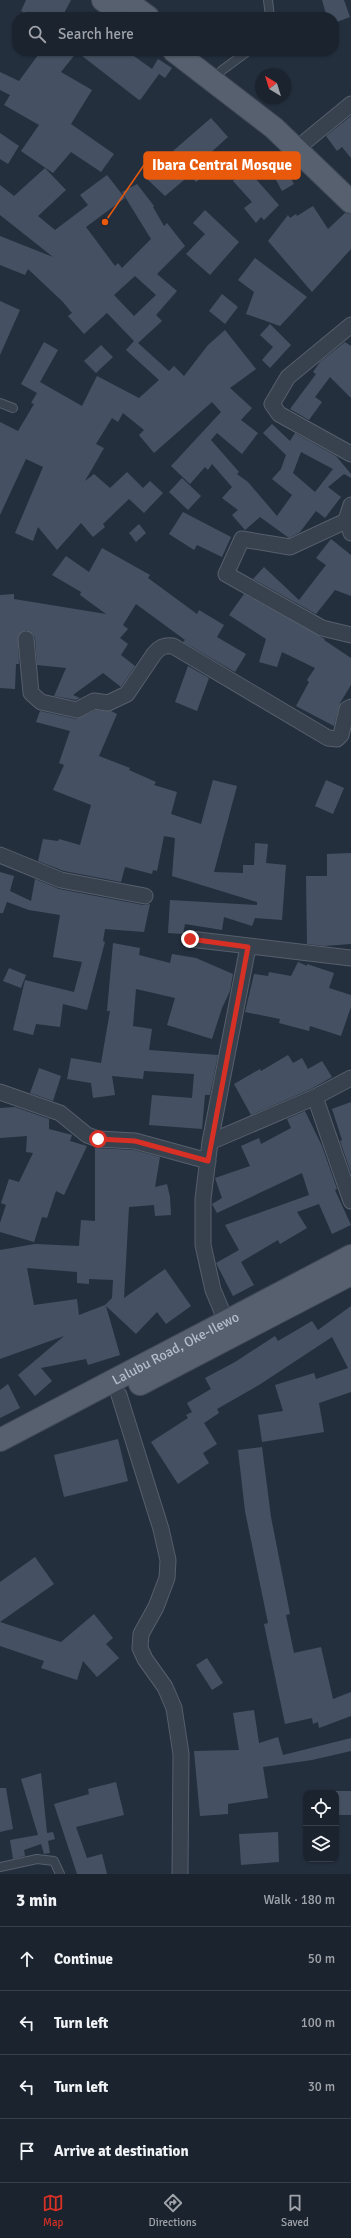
<!DOCTYPE html>
<html lang="en">
<head>
<meta charset="utf-8">
<style>
  :root { --surface:#1b232e; --page:#282f3a; --text:#f1f3f6; --muted:#a0a4aa; --line:#39404a; --accent:#d93025 }
  body { margin:0; font-family:Signika,sans-serif; background:var(--page); color:var(--text) }
  .controls { position:absolute; right:12px; bottom:12px; display:grid; overflow:hidden; border-radius:8px; box-shadow:0 1px 3px #0004 }
  .controls button { width:36px; height:36px; display:grid; place-items:center; padding:0; border:0; border-bottom:1px solid var(--line); background:var(--surface); color:var(--text); font:20px sans-serif }
  .compass { position:absolute; left:255px; top:68px; width:36px; height:36px; border-radius:50%; background:var(--surface); box-shadow:0 1px 3px #0004; rotate:322deg }
  .stop { position:absolute; width:12px; height:12px; margin:-9px; border:3px solid #d93025; border-radius:50%; background:#fff }
  .stop.end { background:#d93025; border-color:#fff; box-shadow:0 1px 4px #0008 }
  .list { margin:0; padding:0; list-style:none }
  h2 { display:flex; justify-content:space-between; align-items:center; height:52px; margin:0; padding:0 16px; font-size:17px }
  h2 small { font-size:13px; font-weight:400; color:var(--muted) }
  .list li { display:grid; grid-template-columns:26px 1fr auto; gap:12px; align-items:center; box-sizing:border-box; height:64px; padding:0 16px; border-top:1px solid var(--line) }
  .list b { display:block; font-size:15px; white-space:nowrap }
  .list em { font-size:13px; font-style:normal; color:var(--muted) }
  .icon { flex:none; width:22px; height:22px; fill:none; stroke:currentColor; stroke-width:2; stroke-linecap:round; stroke-linejoin:round }
  .map { position:relative; flex:none; width:351px; height:1874px; overflow:hidden }
  .search { position:absolute; background:var(--surface); box-shadow:0 1px 3px #0004; left:12px; right:12px; top:12px; height:44px; display:flex; align-items:center; gap:10px; box-sizing:border-box; padding:0 14px; border-radius:16px; color:var(--muted); font-size:15px }
  .sheet { height:308px; background:var(--surface) }
  nav { display:flex; justify-content:space-around; align-items:center; box-sizing:border-box; height:56px; border-top:1px solid var(--line); background:var(--surface); font-size:11px; color:var(--muted) }
  nav a { display:grid; justify-items:center; gap:2px }
  nav .on { color:var(--accent) }
  .map>svg:first-child { display:block }
  .building { fill:#455162; fill-rule:evenodd }
  .lines { fill:none; stroke-linecap:round; stroke-linejoin:round }
  .lane-casing { stroke:#565f6c; stroke-width:10 }
  .street-casing { stroke:#565f6c; stroke-width:17 }
  .primary-casing { stroke:#414a57; stroke-width:24 }
  .lane { stroke:#38414e; stroke-width:8 }
  .street { stroke:#38414e; stroke-width:15 }
  .primary { stroke:#56606e; stroke-width:22 }
  .route { stroke:#d93025; stroke-width:5 }
  .labels { text-anchor:middle; stroke-width:3; stroke-linejoin:round; paint-order:stroke }
  .street-label { font-size:14px; fill:#b4bcc9; stroke:#1d2633 }
  .leader { fill:none; stroke:#e8590c; stroke-width:1.5 }
  .callout-dot { fill:#e8590c; stroke:#1d2633; stroke-width:1.5 }
  .callout { fill:#e8590c; stroke:#e8590c; stroke-width:1.5 }
  .callout-label { font-size:15px; text-anchor:middle; font-weight:bold; fill:#fff }
</style>
</head>
<body>
<div class="map">
<svg width="351" height="1874" viewBox="0 0 351 1874">
  <rect width="100%" height="100%" fill="#242f3e"/>
  <path class="building" d="M26 0H71L62 17H33L21 11Z
    M322 0H344L350 17 334 23V17H327Z
    M41 51H127L152 69 158 59 172 68 165 78 159 74 141 99 139 100 77 52 61 72 92 90 71 124 114 154 101 172 71 152 53 173 21 151 39 125 4 105 10 95 0 90V72L19 81Z
    M351 116V158L342 147 337 151 326 136Z
    M211 118 228 137 208 155 217 165 196 182 190 175 165 196 148 180 177 156 173 151Z
    M0 133 19 146 8 164 0 159Z
    M276 152 294 184 282 191 264 158Z
    M45 168 66 190 38 216 55 230 88 205 80 195 107 175 125 198 86 227 115 266 118 263 122 268 151 239 122 192 137 184 154 206 153 207 164 226 167 223 185 246 157 274 177 291 156 315 162 321 138 343 169 371 174 366 184 376 208 345 225 330 256 369 230 388 252 408 241 420 258 433 242 454 217 433 211 440 239 472 237 474 248 482 277 516 292 495 272 479 281 469 286 455 263 433 272 424 290 441 295 433 336 456 351 474V478L344 474 328 487 341 497 325 518 316 511 300 532 289 538 260 517 245 530 232 515 238 510 222 498 232 487 212 464 208 470 205 467 190 484 171 466 221 412 212 402 154 453 139 435 144 430 123 413 118 422 112 418 96 444 104 448 85 481 94 474 110 488 127 472 143 488 150 481 163 493 144 513 129 499 103 524 105 527 93 537 81 523 57 550 38 527 33 541 15 533 43 467 26 459 0 515V422L18 431 34 404 31 403 37 393 21 384 44 342 58 350 40 382 82 406 97 376 139 398 159 380 126 350 134 341 107 313 84 334 68 316 72 313 63 302 28 269 25 275 0 265V236L53 257 0 215V185L14 196ZM135 276 156 295 134 316 114 295ZM301 452 333 469 315 492 293 473Z
    M247 169 279 205 264 220 261 217 256 223 244 208 252 202 233 181Z
    M313 206 328 229 345 213 351 214V249L312 292 268 241 288 215 290 218 296 214 297 216Z
    M205 210 239 242 210 275 186 254 205 234 193 223Z
    M255 258 307 297 280 326 246 314 254 292 238 280Z
    M222 294 238 307 225 324 209 311Z
    M0 301 20 310 0 355Z
    M270 324 291 345 270 368 262 360 273 347 260 335Z
    M345 342 351 346V398L330 377 315 397 322 402 309 420 290 409 316 374 313 372 320 362Z
    M101 345 113 357 96 373 84 361Z
    M182 478 201 496 188 510 169 492Z
    M183 512 231 537 222 557 197 545 194 550 169 534Z
    M139 524 146 533 136 542 129 533Z
    M331 539 351 555V596L335 590 316 614 253 579 264 567 299 600 326 565 316 558Z
    M102 548 150 575 148 578 197 614 199 610 224 625 217 637 246 654 235 672 183 642 185 640 136 604 123 625 128 629 120 638 128 644 121 655 135 666 121 687 103 673 73 695 80 698 76 700 54 696 66 668 37 665 35 638 33 634 26 630 18 636 19 664H16L15 689 0 688V595L14 594V599L106 614 80 595 81 592 52 575 66 556 89 572Z
    M244 594 325 639 324 640 351 658V685L340 703 334 726 296 706 309 682 307 680 315 668 282 652 277 667 259 662 266 639 229 615Z
    M188 666 209 678 197 711 175 702Z
    M96 710 111 711 117 714 99 756 130 768 129 770 156 782 154 785 177 792 171 814 201 824 213 780 237 786 214 872 243 873V865H254L255 843 268 844 266 863 286 865 282 920 255 918 252 926 224 917 222 930 185 924 183 934 168 933 170 900 257 905V902L172 876 175 838 164 836 157 871 153 870 152 874 125 867 121 882 64 871 38 861 43 839 58 841 59 839 80 845 91 805 53 790 64 765 59 763 70 731 36 722 40 711 76 719Z
    M326 780 344 788 333 814 315 806Z
    M351 853V944L324 946 307 944 306 876H327V854Z
    M0 872 14 876 10 891 31 901 35 879 59 889 143 905 150 904 144 932 105 929 103 941 105 942 87 1010 63 1004 60 1027 36 1024 33 1035 13 1030 25 980 74 992 82 962 53 957 60 915 29 910 7 902 3 913H0Z
    M113 943 140 948 139 955 170 963 172 954 196 958 233 974 230 991 222 1008 212 1039 167 1025 175 998 136 989 133 1026 152 1029 149 1050 218 1055 210 1095H205L202 1129 149 1125 152 1095 192 1098 194 1074 144 1071 143 1079 112 1076 115 1095 93 1098 91 1083 67 1079 71 1058 101 1063 110 1011H107Z
    M298 962 307 966V964L334 973 329 988 351 995V1007L341 1036 310 1026 309 1031 279 1023 280 1019 245 1012 254 974 268 976 269 972 291 976Z
    M9 968 26 975 21 988 3 981Z
    M288 1055 293 1063 302 1058 308 1069 322 1061 332 1077 311 1089 251 1115 234 1084 260 1069 261 1071Z
    M39 1068 61 1076 53 1101 30 1093Z
    M351 1102V1173L340 1141 342 1140 332 1109Z
    M15 1107 49 1119V1129L72 1135 70 1141 87 1146 64 1195 56 1191 47 1218 42 1217 34 1242 0 1232V1223L6 1205 1 1203 9 1179 19 1182 33 1153 26 1152 27 1136 0 1138V1108Z
    M305 1111 322 1146 337 1189 335 1190 351 1225 332 1234 319 1204 297 1212 307 1228 280 1244 278 1240 241 1262 254 1285 233 1296 216 1263 239 1250 225 1225 309 1195 302 1173 217 1213 212 1204 222 1198 215 1178 250 1166 241 1146 259 1138 261 1144 291 1128 287 1119Z
    M95 1148 134 1150 160 1157 155 1187 167 1184 170 1197 171 1215 155 1216 154 1205 129 1207 124 1298 165 1269 191 1306 166 1324 157 1312 136 1334 106 1306 120 1355 88 1365 86 1359 41 1368 52 1381 35 1396 18 1375 64 1336 0 1359V1250L35 1244 79 1246 81 1220 95 1221ZM27 1268 77 1272V1283L89 1284V1279L113 1280 112 1298 105 1305 79 1315 77 1299 34 1305Z
    M351 1306V1392L319 1403 324 1432 262 1442 258 1415 283 1411 275 1385 314 1373 316 1379 348 1368 332 1337 259 1385 217 1409 219 1413 204 1423 217 1444 203 1453 209 1463 178 1484 151 1442 188 1418 186 1415 192 1412 187 1403 211 1389 205 1378 235 1362 275 1336 278 1341 312 1321 318 1330Z
    M8 1384 20 1408 0 1418V1390Z
    M118 1439 128 1481 64 1497 54 1455Z
    M262 1447 271 1517 290 1614 286 1615 294 1653 321 1647 333 1699 351 1692V1716L319 1728 318 1722 313 1724 312 1718 285 1724 264 1624 268 1623 245 1511 238 1450Z
    M35 1557 54 1584 0 1622 61 1642 94 1614 113 1638 106 1644 119 1658 97 1677 83 1661 77 1680 41 1668 44 1661 0 1646V1582Z
    M207 1658 223 1683 212 1690 196 1665Z
    M254 1710 259 1743 278 1737 283 1755 351 1738V1751L312 1760 263 1767 268 1798 228 1804V1814L200 1816 194 1751 239 1750 233 1713Z
    M41 1773 47 1833 53 1832 55 1839 48 1841 50 1853 44 1854 41 1844 24 1850 25 1856 13 1859 10 1840 38 1835 21 1779Z
    M116 1782 124 1815 76 1827 87 1858 102 1854 107 1874H77L54 1804 89 1794 88 1789Z
    M0 1788H6L13 1829 0 1832Z
    M336 1791H351V1815H336Z
    M278 1832 279 1862 241 1865 239 1834Z"/>
  <g class="lines">
    <g class="lane-casing">
      <path id="lane" d="M268 0 270 17
        M221 71 248 51
        M0 403 13 408
        M0 1867 37 1859 54 1861 60 1874"/>
    </g>
    <g class="street-casing">
      <path id="street" d="M306 141 351 104
        M351 325 288 377 272 404 279 414 351 454
        M351 505 347 517 351 533
        M348 520 290 547 242 539 226 574 322 628 351 635
        M26 639 31 693 41 702 77 710 94 701 108 703 127 694 154 654C160 647 164 645 173 646L328 738 337 739 341 735 347 709 351 707
        M0 855 61 880 145 896
        M190 939 351 958
        M0 1092 60 1113 87 1135 98 1139 135 1141 208 1161
        M315 1097 351 1201
        M210 1142 315 1097 351 1078
        M226 1321 213 1290 203 1245V1199L210 1142 248 947
        M119 1395 161 1529 168 1560 167 1578 156 1607 141 1634 140 1648 145 1659 165 1687 174 1708 181 1754 180 1874"/>
    </g>
    <g class="primary-casing">
      <g id="primary">
        <path d="M103 0 126 17"/>
        <path d="M125 0 148 17"/>
        <path d="M174 51 274 128 351 202"/>
        <path d="M140 1384 351 1274"/>
        <path id="s1" d="M0 1440 351 1256"/>
      </g>
    </g>
    <use href="#lane" class="lane"/>
    <use href="#street" class="street"/>
    <use href="#primary" class="primary"/>
  </g>
  <g class="lines">
    <path class="route" d="M98 1139 135 1141 208 1161 248 947 190 939"/>
  </g>
  <g class="labels">
    <g class="street-label">
      <text dy="5" stroke="none"><textPath href="#s1" startOffset="198">Lalubu Road, Oke-Ilewo</textPath></text>
    </g>
  </g>
  <path class="leader" d="M105 222L144 165"/>
  <circle class="callout-dot" cx="105" cy="222" r="4"/>
  <rect class="callout" x="144" y="152" width="156" height="27" rx="4"/>
  <g class="callout-label">
    <text x="222" y="170">Ibara Central Mosque</text>
  </g>
</svg>
<div class="controls">
<button><svg class="icon" aria-label="locate" viewBox="0 0 24 24"><circle cx="12" cy="12" r="6"/><path d="M12 2v4M12 18v4M2 12h4M18 12h4"/></svg></button>
<button><svg class="icon" aria-label="layers" viewBox="0 0 24 24"><path d="M12 4l9 5-9 5-9-5zM3 14l9 5 9-5"/></svg></button>
</div>
<svg class="compass" viewBox="-18 -18 36 36"><path d="M0-13l5 13h-10z" fill="#e53935"/><path d="M0 13l5-13h-10z" fill="#a0a4aa"/></svg>
<div class="stop" style="left:98px;top:1139px"></div>
<div class="stop end" style="left:190px;top:939px"></div>
<div class="search"><svg class="icon" aria-label="search" viewBox="0 0 24 24"><circle cx="10" cy="10" r="6"/><path d="M15 15l6 6"/></svg>Search here</div>
</div>
<section class="sheet">
<h2>3 min<small>Walk · 180 m</small></h2>
<ul class="list">
<li><svg class="icon" aria-label="ahead" viewBox="0 0 24 24"><path d="M12 20V5M6 11l6-6 6 6"/></svg><div><b>Continue</b></div><em>50 m</em></li>
<li><svg class="icon" aria-label="left" viewBox="0 0 24 24"><path d="M17 20v-9H6M10 6l-5 5 5 5"/></svg><div><b>Turn left</b></div><em>100 m</em></li>
<li><svg class="icon" aria-label="left" viewBox="0 0 24 24"><path d="M17 20v-9H6M10 6l-5 5 5 5"/></svg><div><b>Turn left</b></div><em>30 m</em></li>
<li><svg class="icon" aria-label="arrive" viewBox="0 0 24 24"><path d="M6 21V4h12l-3 4 3 4H6"/></svg><div><b>Arrive at destination</b></div></li>
</ul>
</section>
<nav>
<a class="on"><svg class="icon" aria-label="map" viewBox="0 0 24 24"><path d="M3 6l6-2 6 2 6-2v14l-6 2-6-2-6 2zM9 4v14M15 6v14"/></svg>Map</a>
<a><svg class="icon" aria-label="directions" viewBox="0 0 24 24"><path d="M12 3l9 9-9 9-9-9zM9 14v-3h6M13 9l2 2-2 2"/></svg>Directions</a>
<a><svg class="icon" aria-label="saved" viewBox="0 0 24 24"><path d="M7 4h10v16l-5-4-5 4z"/></svg>Saved</a>
</nav>
</body>
</html>
